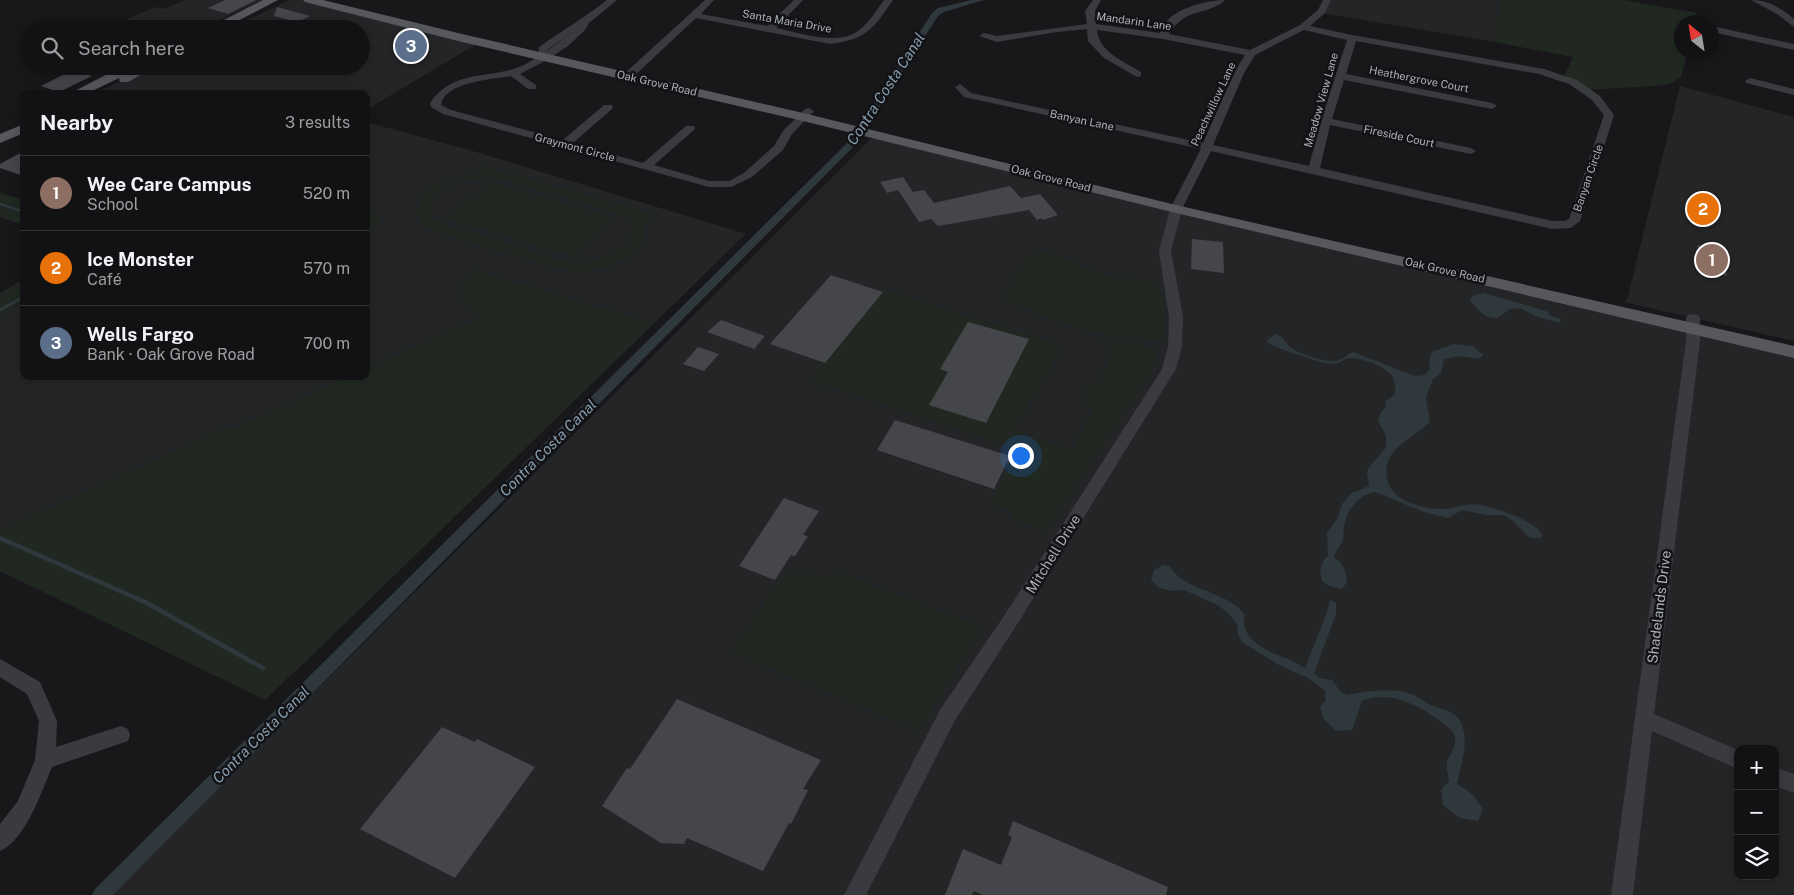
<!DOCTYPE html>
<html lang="en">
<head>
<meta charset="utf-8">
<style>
  :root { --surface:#121214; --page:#1b1b1d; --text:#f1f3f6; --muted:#9c9ea0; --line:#313234; --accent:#0b8043 }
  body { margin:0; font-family:"Public Sans",sans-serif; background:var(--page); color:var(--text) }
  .controls { position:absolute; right:15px; bottom:15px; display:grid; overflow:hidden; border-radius:10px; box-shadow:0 2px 12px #0003 }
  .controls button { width:45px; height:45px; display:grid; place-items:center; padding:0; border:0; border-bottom:1px solid var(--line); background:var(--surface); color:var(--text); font:25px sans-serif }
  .compass { position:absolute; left:1674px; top:15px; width:45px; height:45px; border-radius:50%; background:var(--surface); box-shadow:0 2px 12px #0003; rotate:330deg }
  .you { position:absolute; left:1020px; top:455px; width:18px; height:18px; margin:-12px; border:4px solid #fff; border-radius:50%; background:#1a73e8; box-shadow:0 0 0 8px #1a73e833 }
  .badge { display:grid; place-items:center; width:32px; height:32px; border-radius:50%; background:var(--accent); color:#fff; font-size:16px; font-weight:700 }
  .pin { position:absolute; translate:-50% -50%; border:2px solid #fff; box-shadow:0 1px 5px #0006 }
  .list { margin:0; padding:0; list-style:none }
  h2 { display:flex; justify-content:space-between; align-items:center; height:65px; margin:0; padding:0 20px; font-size:21px }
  h2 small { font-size:16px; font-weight:400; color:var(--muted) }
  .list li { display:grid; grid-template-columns:32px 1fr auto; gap:15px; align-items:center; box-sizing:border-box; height:75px; padding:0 20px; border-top:1px solid var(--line) }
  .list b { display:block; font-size:19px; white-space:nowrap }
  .list p { margin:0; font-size:16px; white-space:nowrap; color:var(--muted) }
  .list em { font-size:16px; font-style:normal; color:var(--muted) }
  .icon { flex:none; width:28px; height:28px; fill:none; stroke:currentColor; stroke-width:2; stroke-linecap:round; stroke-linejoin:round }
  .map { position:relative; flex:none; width:1794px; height:895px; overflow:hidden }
  .search { position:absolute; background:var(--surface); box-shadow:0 2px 12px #0003; left:20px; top:20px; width:350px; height:55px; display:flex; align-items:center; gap:12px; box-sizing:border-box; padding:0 18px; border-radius:28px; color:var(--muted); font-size:19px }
  .panel { position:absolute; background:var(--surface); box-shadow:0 2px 12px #0003; left:20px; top:90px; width:350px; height:290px; border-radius:10px }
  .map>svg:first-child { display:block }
  .built { fill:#242527; fill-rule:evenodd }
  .green { fill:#212821; fill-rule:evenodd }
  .water { fill:#2f383d }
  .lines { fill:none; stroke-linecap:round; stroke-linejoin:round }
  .stream-far2 { stroke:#2f383d; stroke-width:2.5 }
  .stream-far1 { stroke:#2f383d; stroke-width:3 }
  .stream { stroke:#2f383d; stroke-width:4.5 }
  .canal { fill:#2f383d; fill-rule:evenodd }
  .building { fill:#45464a }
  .minor { fill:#3a3b3f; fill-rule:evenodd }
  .major { fill:#56585e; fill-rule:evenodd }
  .labels { text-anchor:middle; stroke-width:5; stroke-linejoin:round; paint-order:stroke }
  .far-street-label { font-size:11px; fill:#acb0b9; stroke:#131315 }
  .street-label { font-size:14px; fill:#acb0b9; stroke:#131315 }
  .water-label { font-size:15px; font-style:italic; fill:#869eb1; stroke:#131315 }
</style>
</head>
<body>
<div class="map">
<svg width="1794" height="895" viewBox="0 0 1794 895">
  <rect width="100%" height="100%" fill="#18181a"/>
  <path class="built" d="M186 0H262L201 29H105L155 7 163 9Z
    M289 0H309L480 42 366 110V94H94L151 66H361V29H228Z
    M1327 0H1622L1697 13 1695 22H1682V52L1687 53 1573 57 1495 42 1320 13Z
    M1680 86 1794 117V341L1624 302 1628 296Z
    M366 122 473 151 746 234 294 673 62 553 0 527V314L24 300V376H366Z
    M875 135 1794 352V895H110ZM1738 749H1775V876H1738Z"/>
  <path class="green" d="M1501 0H1622L1697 13 1695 22H1682V52L1687 53 1681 77 1670 84 1655 86 1585 90 1563 79 1573 57 1495 42Z
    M481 166 653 214 646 220H644C648 234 643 244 632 253 593 284 548 266 507 253 483 246 460 239 437 232 426 228 418 223 417 211L421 200 431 189 447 180 475 172ZM490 178 503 179 620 213 632 224V237C618 261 585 266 560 260L445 225 432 217 430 204C441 183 468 178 490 178Z
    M491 183 614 218 573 256 447 218Z
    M0 193 24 200V225L0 217Z
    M366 202 383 222 366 229Z
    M1041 251 1109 277 1153 281 1159 284C1164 304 1166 321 1161 341L1140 338H1103V332L1085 330 1001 299 1028 257Z
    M474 270 653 324 265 700 0 571V527L4 529 224 429 238 427 351 376H366V369L480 318 456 289Z
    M24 279V300L0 314V293Z
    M885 291 1063 346 1013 430 1072 451 1094 410 1082 405 1087 399 1085 385 1088 384 1096 386 1111 357 1103 353C1112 340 1143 347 1158 349L1156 362 1150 373 1046 530 1011 518 1013 511 992 504 1016 448 811 381Z
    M792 573 825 577 839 573 978 626 976 630 979 631 919 730 732 652 777 584 784 576Z"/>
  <path class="water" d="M1484 293 1546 311 1551 316 1561 319 1560 323 1538 317 1519 308 1510 309 1497 318C1484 319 1477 309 1470 300L1472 296Z
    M1276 334C1284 337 1284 341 1290 347 1299 354 1328 364 1339 360 1344 358 1349 354 1353 352L1415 376 1424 375 1430 370 1429 360 1432 352 1453 344 1473 346 1483 355 1479 359 1461 356 1444 359C1442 369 1443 374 1433 379L1426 397 1430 422C1418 434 1399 442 1390 457 1386 464 1386 471 1387 479 1391 501 1424 510 1444 509 1456 508 1469 502 1481 505 1498 509 1532 519 1542 534L1541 538H1530L1512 520 1503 515H1486L1462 510 1448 518 1424 512 1375 492C1357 495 1346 511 1344 528 1343 532 1344 536 1343 540 1341 546 1335 550 1334 557 1343 564 1347 571 1347 583L1341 589 1329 586 1322 581C1319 570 1320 563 1328 556L1327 533 1337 519 1342 504 1352 493 1369 486 1367 473 1368 469 1386 447V436L1378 420 1380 414 1386 406 1385 401C1391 398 1397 395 1395 387 1394 383 1394 379 1392 376 1387 367 1360 357 1350 358 1340 359 1341 366 1325 363 1316 361 1272 347 1267 342L1268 339Z
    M1163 565 1169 566C1187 593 1227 590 1245 615 1238 641 1272 653 1291 660 1296 662 1300 666 1305 668L1326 615 1330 600 1336 603V614L1314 673 1319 678 1332 680 1340 691 1347 695C1365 691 1394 687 1411 694 1418 696 1424 702 1431 705 1443 710 1456 710 1462 725 1469 745 1461 764 1457 784L1472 794 1483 809 1478 821 1460 818 1443 805 1441 790 1449 781C1448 775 1446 768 1447 762 1450 754 1457 745 1455 736 1453 731 1448 727 1444 724 1423 707 1389 689 1362 701L1352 730 1336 731 1323 718 1320 707 1326 700 1325 691 1310 679 1277 664 1242 642 1238 635 1237 624 1227 612 1216 604 1184 590 1173 591 1159 588 1151 580 1154 570Z"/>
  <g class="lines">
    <path class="stream-far2" d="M0 204 24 212"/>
    <path class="stream-far1" d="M0 310 24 297"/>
    <path class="stream" d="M0 538 145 602 263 668"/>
    <path class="canal" d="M971 0H984L944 12 938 16 856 144 113 895H92L95 889 850 140 932 13 938 8Z"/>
  </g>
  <path class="building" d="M225 0H256L228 14 208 8Z
    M277 7 310 16 298 22 274 16Z
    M73 70 92 76 59 92 41 86Z
    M24 151V176L0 168V164Z
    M903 177 913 192 924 190 934 203 1010 186 1021 198 1040 194 1058 215 1043 220 1042 218 1037 220 1029 210 938 226 931 219 919 222 898 190 887 193 880 182Z
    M1192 239 1223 242 1224 273 1191 269Z
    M1697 245 1723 250 1727 276 1701 270Z
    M831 275 883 292 825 363 770 344Z
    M721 320 765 336 754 349 707 332Z
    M968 322 1029 339 986 423 929 405 948 372 940 369Z
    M698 347 719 354 704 371 683 364Z
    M895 420 1010 456 994 489 877 450Z
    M784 498 819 511 803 535 808 536 795 556 791 555 775 580 739 566Z
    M677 699 821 760 803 789 808 790 791 824 789 823 763 871 687 838 684 844 661 843 602 806 627 768 630 769Z
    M442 727 475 742 477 739 535 767 455 878 360 829Z
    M1013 821 1168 887 1166 895H983L974 891 972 895H945L963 849 1001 865 1012 837 1008 835Z"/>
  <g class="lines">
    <path class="minor" d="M607 0H617L589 23 585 30 568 46 545 61 520 74 536 85V89H528L511 76C492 79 444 82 441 105L451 110 563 140 604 105H612L613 107 612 109 573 143 643 163 686 126H694L695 128 694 130 654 165 709 181H729L744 173 774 146 783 131 805 109 809 108 814 111 792 134 783 150 752 177 731 187H709L443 114 431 107 430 103C451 73 478 78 510 70 520 68 529 62 538 57L539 47C562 31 585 17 607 0ZM573 31 547 51V50Z
      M705 0H714L701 14 767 26 794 0H803L776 28C802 33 839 48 862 28 871 20 877 9 884 0H893C874 28 866 40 830 44L696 18 632 78H624V74Z
      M1093 0H1101L1095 11 1096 24 1160 33C1163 28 1165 23 1169 19 1180 7 1210 0 1225 0 1206 17 1186 6 1169 34L1250 50 1300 25 1318 10 1323 0H1331L1325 13 1310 26 1352 35 1544 69 1577 80 1600 96 1614 115 1580 221 1571 228 1552 229 1211 151 1182 209 1171 251 1183 317 1182 347 1176 369 1016 626 954 722 866 895H844L940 710 1004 616 1162 369 1168 347 1169 317 1159 251 1170 209 1201 149 964 97 955 87 960 84 971 93 1203 143 1234 73 1245 55 1163 39 1097 30C1099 52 1123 61 1141 72V76L1137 77 1104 58 1088 41 1087 29 1057 32 997 42 979 36 984 33 997 36 1087 24 1085 11ZM1304 30 1347 40 1321 121 1309 166 1213 145 1244 73 1255 55ZM1356 41 1539 74 1569 84 1592 100 1604 115 1569 219 1565 221H1552L1320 168 1330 125 1471 154 1476 151 1471 148 1332 119 1344 80 1492 109 1497 106 1492 103 1346 74Z
      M1751 0C1768 0 1781 8 1794 19V27L1777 14Z
      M1712 26 1794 44V50L1712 32Z
      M1750 78 1794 89V95L1746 83 1745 81Z
      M1693 314 1698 315 1700 318V341L1654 714 1738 750V769L1652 731 1633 895H1611L1686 341V318L1688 315Z
      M0 659 40 682 57 721 56 747 121 726 128 729 130 735 128 741 52 767C42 791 25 841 0 851V824L18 801 35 760 39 721 27 694 0 677Z
      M1775 767 1794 774V793L1775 786Z"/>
    <path class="major" d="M263 0H278L222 29H206Z
      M303 0H323L462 34 803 113 1176 205 1794 346V358L1176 213 803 121 462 42 305 2Z
      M123 66H157L128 82H120L119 78 86 94H69Z
      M24 124V133L0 143V134Z"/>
  </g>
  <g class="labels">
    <g class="far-street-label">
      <text transform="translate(787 21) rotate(10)" y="4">Santa Maria Drive</text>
      <text transform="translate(1134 21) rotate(8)" y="4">Mandarin Lane</text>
      <text transform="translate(1419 79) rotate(11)" y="4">Heathergrove Court</text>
      <text transform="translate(657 83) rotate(13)" y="4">Oak Grove Road</text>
      <text transform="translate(1321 100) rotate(-74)" y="4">Meadow View Lane</text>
      <text transform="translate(1213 104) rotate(-65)" y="4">Peachwillow Lane</text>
      <text transform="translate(1082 120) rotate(12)" y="4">Banyan Lane</text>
      <text transform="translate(1399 136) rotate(12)" y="4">Fireside Court</text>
      <text transform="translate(575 147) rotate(15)" y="4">Graymont Circle</text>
      <text transform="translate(1051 178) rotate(14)" y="4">Oak Grove Road</text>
      <text transform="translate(1588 178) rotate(-71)" y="4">Banyan Circle</text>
      <text transform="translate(1445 270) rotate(13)" y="4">Oak Grove Road</text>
    </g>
    <g class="street-label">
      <text transform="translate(1053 554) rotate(-58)" y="5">Mitchell Drive</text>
      <text transform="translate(1659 607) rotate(-83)" y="5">Shadelands Drive</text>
    </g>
    <g class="water-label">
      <text transform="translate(886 89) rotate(-57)" y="5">Contra Costa Canal</text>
      <text transform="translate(548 448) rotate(-45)" y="5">Contra Costa Canal</text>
      <text transform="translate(261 735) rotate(-45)" y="5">Contra Costa Canal</text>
    </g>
  </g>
</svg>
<div class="controls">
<button>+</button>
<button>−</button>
<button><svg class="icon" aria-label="layers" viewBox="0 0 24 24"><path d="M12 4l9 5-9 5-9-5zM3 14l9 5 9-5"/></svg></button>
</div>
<svg class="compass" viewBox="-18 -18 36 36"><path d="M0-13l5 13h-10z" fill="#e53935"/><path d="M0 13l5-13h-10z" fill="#9c9ea0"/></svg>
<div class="you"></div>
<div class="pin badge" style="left:1712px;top:260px;background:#8d6e63">1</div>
<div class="pin badge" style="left:1703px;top:209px;background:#e8710a">2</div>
<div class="pin badge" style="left:411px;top:46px;background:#5c6f8a">3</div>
<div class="search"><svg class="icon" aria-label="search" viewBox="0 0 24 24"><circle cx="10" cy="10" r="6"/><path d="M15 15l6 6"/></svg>Search here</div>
<section class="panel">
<h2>Nearby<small>3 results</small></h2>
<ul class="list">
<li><span class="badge" style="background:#8d6e63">1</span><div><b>Wee Care Campus</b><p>School</p></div><em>520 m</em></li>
<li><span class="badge" style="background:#e8710a">2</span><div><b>Ice Monster</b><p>Café</p></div><em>570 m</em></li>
<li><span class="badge" style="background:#5c6f8a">3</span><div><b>Wells Fargo</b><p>Bank · Oak Grove Road</p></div><em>700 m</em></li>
</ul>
</section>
</div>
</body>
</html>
